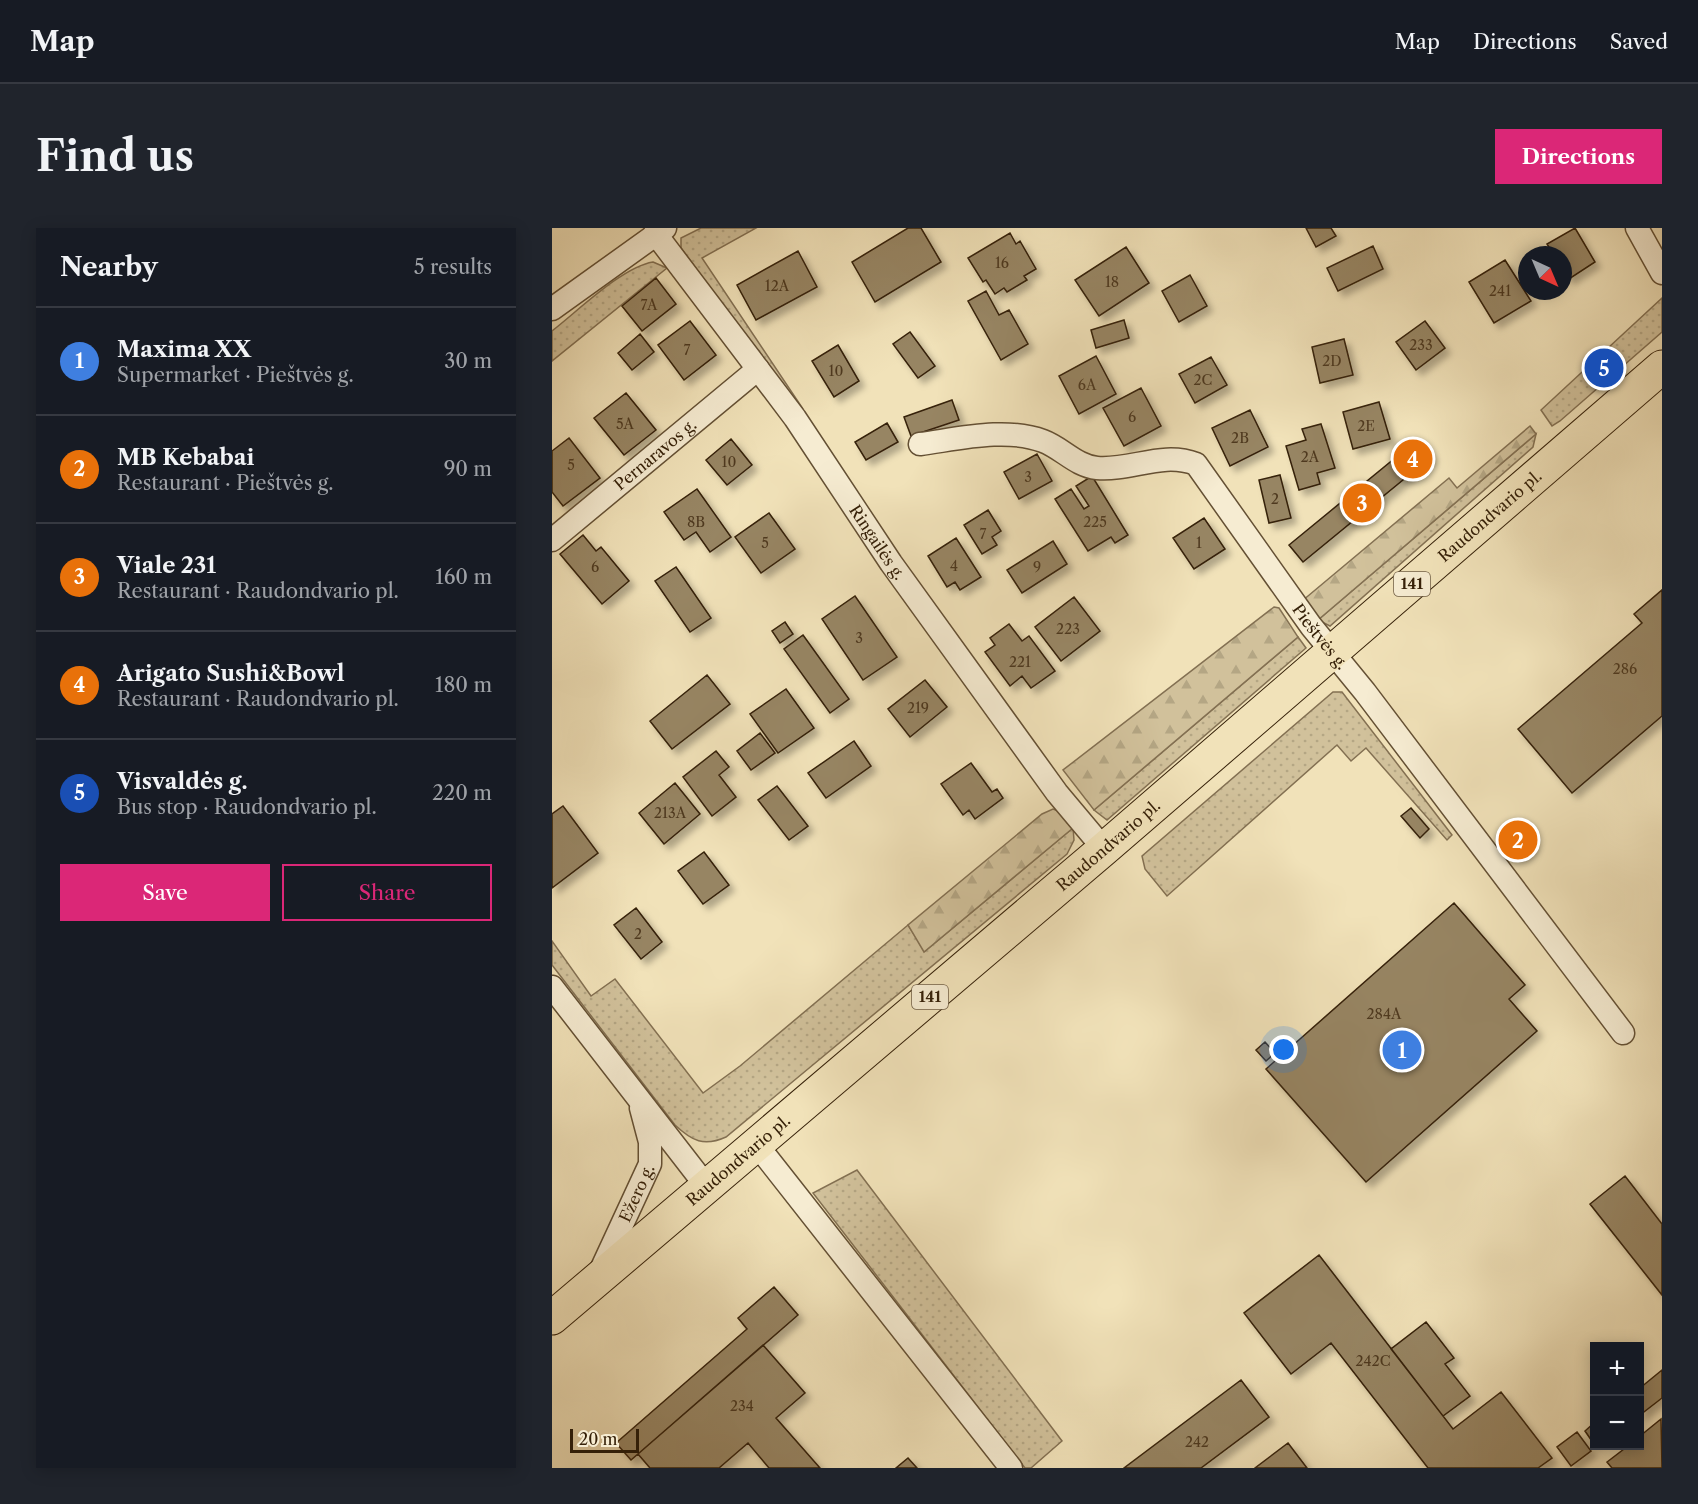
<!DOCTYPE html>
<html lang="en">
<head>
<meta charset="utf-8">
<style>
  :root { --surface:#171b24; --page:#20242c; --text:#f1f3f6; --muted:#9ea1a6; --line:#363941; --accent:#db2777 }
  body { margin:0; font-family:"Libre Caslon Text",serif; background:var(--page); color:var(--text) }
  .controls { position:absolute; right:18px; bottom:18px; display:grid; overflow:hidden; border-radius:0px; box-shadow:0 3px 15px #0003 }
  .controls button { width:54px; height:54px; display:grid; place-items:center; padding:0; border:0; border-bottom:2px solid var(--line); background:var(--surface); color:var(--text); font:30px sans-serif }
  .compass { position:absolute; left:966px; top:18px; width:54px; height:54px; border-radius:50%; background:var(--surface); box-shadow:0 3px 15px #0003; rotate:136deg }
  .scale { position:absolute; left:18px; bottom:15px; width:69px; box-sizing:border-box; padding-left:6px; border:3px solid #352008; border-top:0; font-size:16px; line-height:21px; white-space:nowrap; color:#352008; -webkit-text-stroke:4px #f6ecd2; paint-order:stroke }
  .you { position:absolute; left:732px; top:822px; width:21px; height:21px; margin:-15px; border:4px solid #fff; border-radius:50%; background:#1a73e8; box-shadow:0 0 0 9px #1a73e833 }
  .badge { display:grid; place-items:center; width:39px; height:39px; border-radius:50%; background:var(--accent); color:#fff; font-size:20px; font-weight:700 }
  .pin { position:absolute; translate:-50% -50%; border:3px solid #fff; box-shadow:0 2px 6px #0006 }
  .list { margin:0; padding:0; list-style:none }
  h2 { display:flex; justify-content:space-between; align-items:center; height:78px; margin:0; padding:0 24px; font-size:26px }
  h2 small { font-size:20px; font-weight:400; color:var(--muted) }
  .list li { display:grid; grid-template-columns:39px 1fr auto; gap:18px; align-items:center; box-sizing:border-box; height:108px; padding:0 24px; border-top:2px solid var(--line) }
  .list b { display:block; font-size:22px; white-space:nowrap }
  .list p { margin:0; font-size:20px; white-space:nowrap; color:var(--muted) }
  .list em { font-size:20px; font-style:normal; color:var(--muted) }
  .actions { display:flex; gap:12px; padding:18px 24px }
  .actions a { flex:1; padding:14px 0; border:2px solid var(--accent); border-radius:0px; text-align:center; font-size:21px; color:var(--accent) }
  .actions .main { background:var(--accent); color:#fff }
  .map { position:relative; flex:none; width:1110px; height:1240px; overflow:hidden; border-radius:0px }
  header { display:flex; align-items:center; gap:36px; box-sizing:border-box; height:84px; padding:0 30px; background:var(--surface); border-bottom:2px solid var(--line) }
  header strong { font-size:28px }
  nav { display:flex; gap:33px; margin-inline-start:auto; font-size:21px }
  .intro { display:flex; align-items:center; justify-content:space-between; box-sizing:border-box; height:144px; padding:0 36px }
  h1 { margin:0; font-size:42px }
  .button { padding:15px 27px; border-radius:0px; background:var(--accent); color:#fff; font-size:21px; font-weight:700 }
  main { display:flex; gap:36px; padding:0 36px }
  aside { flex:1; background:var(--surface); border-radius:0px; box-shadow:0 3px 15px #0003 }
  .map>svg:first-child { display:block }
  .grass { fill:url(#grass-dots); stroke:#837052; stroke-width:1.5 }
  .forest { fill:url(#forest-firs); stroke:#837052; stroke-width:1.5 }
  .building { fill:#978564; stroke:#352008; stroke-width:1.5; filter:url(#shadow) }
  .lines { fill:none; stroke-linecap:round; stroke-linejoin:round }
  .minor-casing { stroke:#645034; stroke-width:25 }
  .primary-casing { stroke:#352008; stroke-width:35 }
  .minor { stroke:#f6ecd2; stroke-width:22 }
  .primary { stroke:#f1e2b9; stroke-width:33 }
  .labels { text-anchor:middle; stroke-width:5; stroke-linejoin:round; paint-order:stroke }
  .number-label { font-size:14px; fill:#4e391f }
  .shield { fill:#f6ecd2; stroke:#6f5d45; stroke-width:1.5 }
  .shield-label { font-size:15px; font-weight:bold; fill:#352008 }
  .street-label { font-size:16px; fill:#352008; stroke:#f6ecd2 }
</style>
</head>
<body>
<header>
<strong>Map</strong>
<nav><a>Map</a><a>Directions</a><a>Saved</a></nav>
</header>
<div class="intro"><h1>Find us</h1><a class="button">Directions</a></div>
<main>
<aside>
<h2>Nearby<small>5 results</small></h2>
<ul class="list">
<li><span class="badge" style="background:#3f7fe0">1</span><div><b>Maxima XX</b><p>Supermarket · Pieštvės g.</p></div><em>30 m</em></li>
<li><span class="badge" style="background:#e8710a">2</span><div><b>MB Kebabai</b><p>Restaurant · Pieštvės g.</p></div><em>90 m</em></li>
<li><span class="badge" style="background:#e8710a">3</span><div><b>Viale 231</b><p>Restaurant · Raudondvario pl.</p></div><em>160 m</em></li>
<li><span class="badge" style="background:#e8710a">4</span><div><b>Arigato Sushi&amp;Bowl</b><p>Restaurant · Raudondvario pl.</p></div><em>180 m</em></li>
<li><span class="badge" style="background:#1a4fb4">5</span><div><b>Visvaldės g.</b><p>Bus stop · Raudondvario pl.</p></div><em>220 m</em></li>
</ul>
<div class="actions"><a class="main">Save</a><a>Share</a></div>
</aside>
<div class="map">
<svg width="1110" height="1240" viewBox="0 0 1110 1240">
  <defs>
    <pattern id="grass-dots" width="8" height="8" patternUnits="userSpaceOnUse" patternTransform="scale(1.5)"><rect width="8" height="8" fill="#d1c19b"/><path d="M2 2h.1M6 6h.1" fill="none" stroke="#b4a684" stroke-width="1.8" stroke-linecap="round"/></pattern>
    <pattern id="forest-firs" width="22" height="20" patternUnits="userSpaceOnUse" patternTransform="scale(1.5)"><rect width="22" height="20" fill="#d1c19b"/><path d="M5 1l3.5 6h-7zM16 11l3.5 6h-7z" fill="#b4a684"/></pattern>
    <filter id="shadow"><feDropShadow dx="5.5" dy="5.5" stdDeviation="3" flood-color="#0004"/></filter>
  </defs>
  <rect width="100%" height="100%" fill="#f1e2b9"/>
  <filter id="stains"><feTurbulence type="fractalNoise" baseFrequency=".00333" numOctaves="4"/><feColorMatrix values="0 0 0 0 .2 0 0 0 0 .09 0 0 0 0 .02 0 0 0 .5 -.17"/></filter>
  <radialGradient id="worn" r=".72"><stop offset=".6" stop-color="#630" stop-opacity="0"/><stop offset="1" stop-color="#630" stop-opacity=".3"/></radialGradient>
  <path class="grass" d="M149 0H204L150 30 251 181 244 177 129 20V10Z
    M101 34 115 40 0 133V103C26 83 70 39 101 34Z
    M1110 70V104L1008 193 1000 198 989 182Z
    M984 206 981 219 778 398 766 392Z
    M746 409 754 420 555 592 542 582Z
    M781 464H790L900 607 895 612 814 520 799 533 785 517 615 668 593 641 590 628Z
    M521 600 522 612 515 626 174 909C152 919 140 913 123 897L0 737V713L39 768 63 751 151 865 188 838 356 697 373 723Z
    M305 942 510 1213 479 1240H473L261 965Z"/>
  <path class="forest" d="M978 198 984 206 766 392 750 373 897 250 905 260Z
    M722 379 727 380 746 409 542 582 511 542Z
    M501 581 509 584 521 600 372 724 356 697 490 586Z"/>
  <path class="building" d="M356 0H369L389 34 323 74 300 34Z
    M754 0H779L784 8 764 19Z
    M1023 0 1043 34 1017 51 1011 41V27H1002L995 16Z
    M458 5 464 16 468 13 484 41 472 48 475 52 455 64 452 60 443 66 434 52 431 54 416 30Z
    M821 18 831 41 786 63 775 40Z
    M574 19 597 55 547 88 523 52Z
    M246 23 265 59 204 92 185 57Z
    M953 32 979 73 942 95 917 54Z
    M638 47 655 78 627 94 610 63Z
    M104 50 124 76 90 103 70 78Z
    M434 63 447 87 457 82 476 116 449 132 416 73Z
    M572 92 577 110 544 120 539 102Z
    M138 93 164 127 132 152 106 117Z
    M873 93 893 120 864 142 844 114Z
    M358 104 383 138 366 150 341 116Z
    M88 106 102 124 80 142 66 125Z
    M792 111 801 147 768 155 760 119Z
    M286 117 307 153 282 169 260 133Z
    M544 128 564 166 527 186 507 148Z
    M659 129 675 157 643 175 627 146Z
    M589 160 609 198 572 218 551 180Z
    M74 165 104 202 72 227 42 190Z
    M400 172 407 192 359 208 352 189Z
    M827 174 838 211 801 221 791 184Z
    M698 182 716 219 678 238 660 200Z
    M335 195 346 214 314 232 303 214Z
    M769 196 783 240 765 245 768 256 747 262 734 218 754 212 750 201Z
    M17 210 48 250 11 278 0 264V223Z
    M179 211 200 237 175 257 154 232Z
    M865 212 879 229 751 334 737 317Z
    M485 226 500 253 467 271 452 244Z
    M728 247 739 290 717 295 707 252Z
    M540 248 576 307 563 315 559 309 536 323 503 271 519 261 532 281 537 278 524 258Z
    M145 261 179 309 158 324 144 304 132 312 112 284Z
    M436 282 449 303 440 309 445 317 430 326 412 297Z
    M217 285 243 321 209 345 183 309Z
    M652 290 673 321 642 341 621 310Z
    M31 307 44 323 49 319 77 353 50 376 8 326Z
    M404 310 429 349 408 362 403 354 395 359 376 328Z
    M501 313 515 336 470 365 455 342Z
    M124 339 159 390 138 404 103 353Z
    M1110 362V488L1020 565 966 501 1090 395 1082 386Z
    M303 368 345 429 311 452 270 391Z
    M522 369 548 403 509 433 483 399Z
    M233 394 241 406 228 415 220 403Z
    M457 396 470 413 477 408 503 443 479 460 470 448 458 458 433 424 443 417 438 410Z
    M251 407 297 471 278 485 232 421Z
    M155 447 178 476 120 521 98 493Z
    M373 452 395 479 358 509 336 481Z
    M234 461 262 500 226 525 198 486Z
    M208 505 223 525 199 542 185 523Z
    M302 513 319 538 274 570 256 545Z
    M164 523 177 539 167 547 184 569 160 588 131 549Z
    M419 535 440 564 445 561 451 570 423 591 417 582 411 587 389 556Z
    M123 555 148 586 112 616 87 585Z
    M225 558 256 598 237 612 206 572Z
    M11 578 46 625 0 660V586Z
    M859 580 877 601 868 610 849 588Z
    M963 598 979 617 968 626 952 608Z
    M152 624 177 657 151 676 126 643Z
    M902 675 973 757 957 771 985 803 814 954 714 841Z
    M84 680 110 714 89 731 62 697Z
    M713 814 723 825 714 833 704 822Z
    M1073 948 1110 996V1067L1038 976Z
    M767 1027 901 1201 949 1164 1000 1230 986 1240H876L779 1115 739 1146 692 1085Z
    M222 1059 246 1087 79 1232 64 1215 195 1101 186 1090Z
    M874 1094 902 1130 893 1136 918 1168 891 1188 839 1121Z
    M211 1117 253 1165 224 1190 268 1240H217L196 1215 167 1240H98L86 1226Z
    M1110 1142V1170L1088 1187V1160Z
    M689 1152 717 1189 649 1240H572Z
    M1109 1191 1110 1240H1060L1055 1234 1076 1218H1088V1208Z
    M1042 1195V1216L1033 1203Z
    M1025 1204 1039 1223 1019 1238 1005 1219Z
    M736 1215 755 1240H703Z
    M356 1230 365 1240H344Z"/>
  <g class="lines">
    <g class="minor-casing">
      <g id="minor">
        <path d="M1085 0 1110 45"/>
        <path id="s1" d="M103 5 243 190 339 335 505 565 552 621"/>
        <path d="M0 81 113 0"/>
        <path id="s2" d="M368 216C406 211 454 199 491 213 510 220 524 238 545 240 579 243 610 223 644 236L759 398 813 464 1071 805"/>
        <path id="s3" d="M0 312 206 141"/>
        <path d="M0 759 155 959"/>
        <path d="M205 917 459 1240"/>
        <path id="s4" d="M48 1044 98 936V914L89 880"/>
      </g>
    </g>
    <g class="primary-casing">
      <g id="primary">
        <path id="s5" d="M0 1090 552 621 1110 139"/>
      </g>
    </g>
    <use href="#minor" class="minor"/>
    <use href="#primary" class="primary"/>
  </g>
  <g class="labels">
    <g class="number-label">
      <text x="450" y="40">16</text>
      <text x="560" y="59">18</text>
      <text x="225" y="63">12A</text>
      <text x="948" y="68">241</text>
      <text x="97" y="82">7A</text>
      <text x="869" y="122">233</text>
      <text x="135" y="127">7</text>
      <text x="780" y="138">2D</text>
      <text x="284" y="148">10</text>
      <text x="651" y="157">2C</text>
      <text x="535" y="162">6A</text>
      <text x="580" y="194">6</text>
      <text x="73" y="201">5A</text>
      <text x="814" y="203">2E</text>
      <text x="688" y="215">2B</text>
      <text x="758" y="234">2A</text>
      <text x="177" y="239">10</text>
      <text x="19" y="242">5</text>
      <text x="476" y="254">3</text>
      <text x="723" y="276">2</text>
      <text x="144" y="299">8B</text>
      <text x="543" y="299">225</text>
      <text x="431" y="311">7</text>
      <text x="213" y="320">5</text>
      <text x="647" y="320">1</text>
      <text x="402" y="343">4</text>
      <text x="43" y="344">6</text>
      <text x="485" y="344">9</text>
      <text x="516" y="406">223</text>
      <text x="307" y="415">3</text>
      <text x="468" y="439">221</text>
      <text x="1073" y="446">286</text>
      <text x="366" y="485">219</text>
      <text x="118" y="590">213A</text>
      <text x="86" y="711">2</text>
      <text x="832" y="791">284A</text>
      <text x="821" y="1138">242C</text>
      <text x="190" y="1183">234</text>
      <text x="645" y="1219">242</text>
    </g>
    <g class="shield">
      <rect x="842" y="344" width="36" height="24" rx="4.5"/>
      <rect x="360" y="757" width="36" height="24" rx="4.5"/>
    </g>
    <g class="shield-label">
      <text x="860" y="361">141</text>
      <text x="378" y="774">141</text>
    </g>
    <g class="street-label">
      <text dy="6" stroke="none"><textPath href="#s3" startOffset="134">Pernaravos g.</textPath></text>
      <text dy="6" stroke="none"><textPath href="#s5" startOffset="1234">Raudondvario pl.</textPath></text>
      <text dy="6" stroke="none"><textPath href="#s1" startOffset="381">Ringailės g.</textPath></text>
      <text dy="6" stroke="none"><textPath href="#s2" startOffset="498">Pieštvės g.</textPath></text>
      <text dy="6" stroke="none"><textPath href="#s5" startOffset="730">Raudondvario pl.</textPath></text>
      <text dy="6" stroke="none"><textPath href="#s5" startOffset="244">Raudondvario pl.</textPath></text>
      <text dy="6" stroke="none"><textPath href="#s4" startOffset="87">Ežero g.</textPath></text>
    </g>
  </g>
  <rect width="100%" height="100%" filter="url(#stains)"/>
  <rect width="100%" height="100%" fill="url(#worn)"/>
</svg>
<div class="controls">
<button>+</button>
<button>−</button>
</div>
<svg class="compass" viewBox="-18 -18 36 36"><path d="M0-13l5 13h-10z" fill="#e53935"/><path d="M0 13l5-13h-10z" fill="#9ea1a6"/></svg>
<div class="scale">20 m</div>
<div class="you"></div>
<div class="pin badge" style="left:850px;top:822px;background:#3f7fe0">1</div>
<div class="pin badge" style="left:966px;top:612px;background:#e8710a">2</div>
<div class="pin badge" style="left:810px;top:275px;background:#e8710a">3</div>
<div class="pin badge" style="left:861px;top:231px;background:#e8710a">4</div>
<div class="pin badge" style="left:1052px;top:140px;background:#1a4fb4">5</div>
</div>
</main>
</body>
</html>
